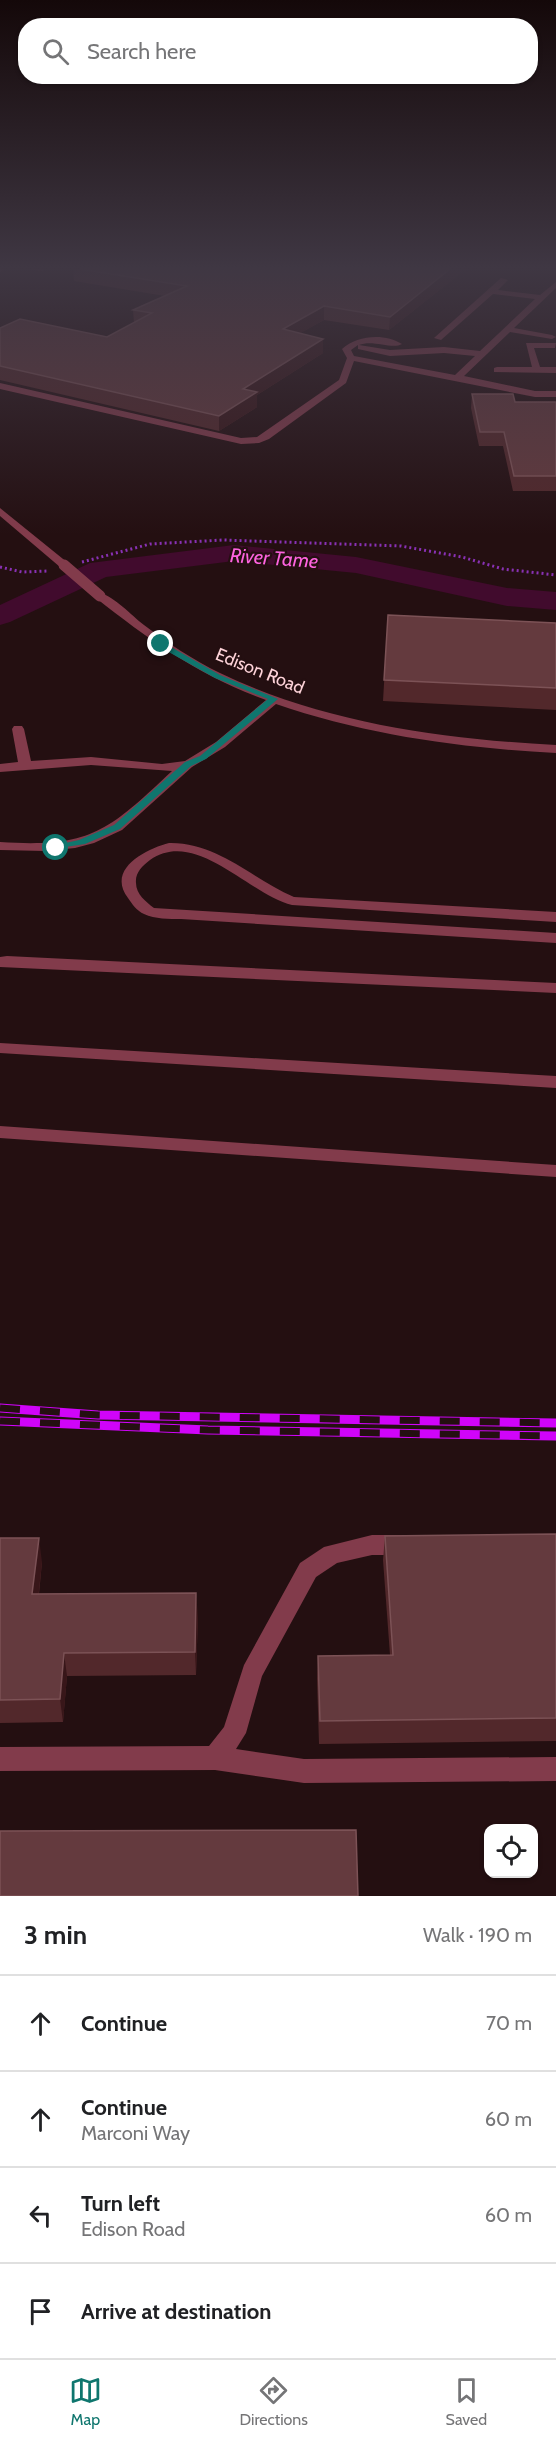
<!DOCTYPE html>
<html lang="en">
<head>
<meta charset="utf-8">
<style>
  :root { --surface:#fff; --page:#f6f6f6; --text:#202124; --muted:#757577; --line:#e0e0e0; --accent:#0f766e }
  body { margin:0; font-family:Cabin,sans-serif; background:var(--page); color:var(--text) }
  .controls { position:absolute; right:18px; bottom:18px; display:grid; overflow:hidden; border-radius:12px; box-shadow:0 2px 4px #0004 }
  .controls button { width:54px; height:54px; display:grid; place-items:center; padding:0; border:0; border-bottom:2px solid var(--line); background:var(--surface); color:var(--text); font:30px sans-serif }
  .stop { position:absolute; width:18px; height:18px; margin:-14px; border:4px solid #0f766e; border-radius:50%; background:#fff }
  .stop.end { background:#0f766e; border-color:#fff; box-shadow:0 2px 6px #0008 }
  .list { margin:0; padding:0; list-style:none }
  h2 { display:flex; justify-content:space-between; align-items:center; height:78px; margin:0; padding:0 24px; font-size:26px }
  h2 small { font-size:20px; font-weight:400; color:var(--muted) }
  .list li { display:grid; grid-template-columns:39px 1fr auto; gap:18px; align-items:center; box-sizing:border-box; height:96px; padding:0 24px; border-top:2px solid var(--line) }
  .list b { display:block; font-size:22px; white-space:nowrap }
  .list p { margin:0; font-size:20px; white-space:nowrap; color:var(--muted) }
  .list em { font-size:20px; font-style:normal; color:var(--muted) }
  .icon { flex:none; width:33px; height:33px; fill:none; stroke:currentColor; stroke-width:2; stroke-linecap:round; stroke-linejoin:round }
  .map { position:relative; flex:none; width:556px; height:1896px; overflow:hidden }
  .search { position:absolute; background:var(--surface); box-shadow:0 2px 4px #0004; left:18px; right:18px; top:18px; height:66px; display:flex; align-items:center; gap:15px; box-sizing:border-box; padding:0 21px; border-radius:24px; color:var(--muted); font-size:22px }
  .sheet { height:462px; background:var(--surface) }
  nav { display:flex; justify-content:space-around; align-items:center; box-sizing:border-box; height:84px; border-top:2px solid var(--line); background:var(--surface); font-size:16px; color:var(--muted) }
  nav a { display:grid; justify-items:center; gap:3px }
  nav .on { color:var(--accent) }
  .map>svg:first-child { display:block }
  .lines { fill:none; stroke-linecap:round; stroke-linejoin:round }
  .river { fill:#410b2d; fill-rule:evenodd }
  .path { stroke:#8931b4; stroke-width:3; stroke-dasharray:2 3; stroke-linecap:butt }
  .minor { fill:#823b4b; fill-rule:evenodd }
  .rail-casing { stroke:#d004f9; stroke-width:9 }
  .rail { stroke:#240f11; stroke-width:7; stroke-dasharray:20; stroke-linecap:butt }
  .minor-bridge { stroke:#823b4b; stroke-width:11 }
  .wall { fill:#52282b }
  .shaded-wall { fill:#381619 }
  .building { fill:#643a3e; stroke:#7c5256; stroke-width:1.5 }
  .route { fill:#0f766e }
  .labels { text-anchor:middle; stroke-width:4.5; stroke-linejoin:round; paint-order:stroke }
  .far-street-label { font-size:18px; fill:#fed3d9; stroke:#240f11 }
  .far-water-label { font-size:20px; font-style:italic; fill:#fd63df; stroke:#240f11 }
</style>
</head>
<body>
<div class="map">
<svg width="556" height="1896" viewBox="0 0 556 1896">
  <rect width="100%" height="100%" fill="#240f11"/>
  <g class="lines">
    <path class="river" d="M234 545 356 557 507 588 556 592V610L507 606 356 573 234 561 106 577 10 622 0 625V605L90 563Z"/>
    <path class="path" d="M82 562 150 544 223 540 401 546 462 557 503 569 556 575
      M0 567 22 572 49 571"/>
    <path class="minor" d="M0 269H5L0 272Z
      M26 269H46L42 271Z
      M501 278 508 280 498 290 540 295 556 282V288L514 328 552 335 556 337 552 339 510 332 464 376 535 391H556V397H535L354 361 346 383 269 439 259 443 241 444 0 389V383L241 438 257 437 339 380 347 358 342 349C357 335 385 333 402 344 392 350 373 339 359 345L390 350 444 347 480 351 535 299 493 294 441 340 434 338ZM358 345V349L390 356 444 353 475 356 455 375 354 356 351 350Z
      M526 343H556L555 348H534L540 367H556V373L494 372V368L497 367H532Z
      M0 508 68 563V567H60L0 516Z
      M100 593C115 597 131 615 144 625 168 643 193 660 220 673 324 723 442 739 556 745V753C461 748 366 735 276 704L225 747 192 767 122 830 94 843 75 848 45 851 0 850V842C91 848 108 831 172 771L91 765 0 772V764L18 762 12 729 14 726H22L24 729 31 761 91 757 162 764 185 761 216 742 266 700C201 677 149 640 96 598V594Z
      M169 843C218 842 252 879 294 897L556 912V922L292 905C248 894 196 828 150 860 142 866 135 873 136 883 136 894 146 902 154 908L556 933V943L181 919C169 919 155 919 144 914 137 911 132 904 128 898 106 869 146 849 169 843Z
      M7 956 556 983V993L0 967V957Z
      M0 1043 556 1076V1088L0 1053Z
      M0 1126 556 1165V1177L0 1138Z
      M372 1535H403L411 1538 414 1545 411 1552 403 1555H372L337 1563 316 1577 262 1676 246 1733 236 1749 304 1759 556 1757V1781L304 1783 215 1770 0 1771V1747L209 1746 224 1727 244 1665 300 1563 324 1547Z"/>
    <g class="rail-casing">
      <path id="rail" d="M0 1408 98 1415 556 1423
        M0 1421 208 1430 556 1436"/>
    </g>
    <use href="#rail" class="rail"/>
    <path class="minor-bridge" d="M64 565 100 596"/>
  </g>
  <path class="wall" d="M73 269H466L389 330 324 320 300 333 323 339V353L257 395V407L219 431 0 380V328L107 337 134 323 133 310 165 296 74 281Z
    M472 394 515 402H556V491H513L503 446H479L471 408Z
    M388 615 556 623V710L383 701Z
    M556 1534V1741L319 1744 317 1679 318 1656 390 1655 383 1560 385 1536Z
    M0 1538 42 1562 39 1594 198 1616 196 1675 67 1676 63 1722 0 1723Z"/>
  <path class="shaded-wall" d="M450 269H466L389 330 390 317Z
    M324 306V320L283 343V329Z
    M323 339V353L257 395V407L219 431V416L243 389Z
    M39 1538 42 1562 36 1618 32 1594Z
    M196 1593 198 1616 196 1675 195 1652Z
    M64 1653 67 1676 63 1722 60 1699Z"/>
  <path class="building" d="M79 269H450L390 317 324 306 283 329 323 339 243 389 257 392 219 416 0 366V328L20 319 107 337 152 313 133 310 187 286Z
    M472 394H513L515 402H556V476H514L504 432H480Z
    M388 615 556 623V688L384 680Z
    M556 1534V1718L320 1721 318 1656 393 1655 385 1536Z
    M0 1538H39L32 1594 196 1593 195 1652 64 1653 60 1699 0 1700Z
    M356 1830 358 1896H0V1831Z"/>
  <linearGradient id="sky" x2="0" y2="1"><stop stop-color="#140809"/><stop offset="0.5" stop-color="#3f3743"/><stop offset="1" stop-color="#3f3743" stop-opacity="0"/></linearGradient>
  <rect width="556" height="535" fill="url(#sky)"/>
  <path class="route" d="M158 643H164L220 675 278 699 206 759 191 766 120 829 85 844 52 849V846L79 840 114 825 185 762 200 756 268 699 215 678 158 646Z"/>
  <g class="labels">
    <g class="far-street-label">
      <text transform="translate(260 671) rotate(22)" y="6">Edison Road</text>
    </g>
    <g class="far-water-label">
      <text transform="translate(274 558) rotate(4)" y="7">River Tame</text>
    </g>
  </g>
</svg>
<div class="controls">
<button><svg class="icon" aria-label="locate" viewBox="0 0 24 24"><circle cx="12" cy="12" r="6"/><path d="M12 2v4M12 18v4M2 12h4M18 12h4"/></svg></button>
</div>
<div class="stop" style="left:56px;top:848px"></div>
<div class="stop end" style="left:161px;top:644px"></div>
<div class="search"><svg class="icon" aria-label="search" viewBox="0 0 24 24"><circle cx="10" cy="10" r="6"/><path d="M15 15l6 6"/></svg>Search here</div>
</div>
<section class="sheet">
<h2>3 min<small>Walk · 190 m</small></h2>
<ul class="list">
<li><svg class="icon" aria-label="ahead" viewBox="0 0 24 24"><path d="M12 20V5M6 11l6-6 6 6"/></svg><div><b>Continue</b></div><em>70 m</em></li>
<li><svg class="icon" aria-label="ahead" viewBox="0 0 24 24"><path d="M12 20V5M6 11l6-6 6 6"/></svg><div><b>Continue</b><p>Marconi Way</p></div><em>60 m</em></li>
<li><svg class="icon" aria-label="left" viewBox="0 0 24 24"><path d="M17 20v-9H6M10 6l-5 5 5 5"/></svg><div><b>Turn left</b><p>Edison Road</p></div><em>60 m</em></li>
<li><svg class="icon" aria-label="arrive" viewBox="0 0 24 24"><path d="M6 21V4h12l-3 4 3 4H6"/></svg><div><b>Arrive at destination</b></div></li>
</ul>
</section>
<nav>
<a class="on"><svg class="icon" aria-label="map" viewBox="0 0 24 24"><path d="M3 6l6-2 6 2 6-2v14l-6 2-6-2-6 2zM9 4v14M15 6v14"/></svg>Map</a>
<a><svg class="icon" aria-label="directions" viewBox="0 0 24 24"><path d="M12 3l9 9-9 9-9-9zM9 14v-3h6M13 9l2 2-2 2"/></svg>Directions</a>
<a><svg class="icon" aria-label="saved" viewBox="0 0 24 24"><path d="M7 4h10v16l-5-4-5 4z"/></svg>Saved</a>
</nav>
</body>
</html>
